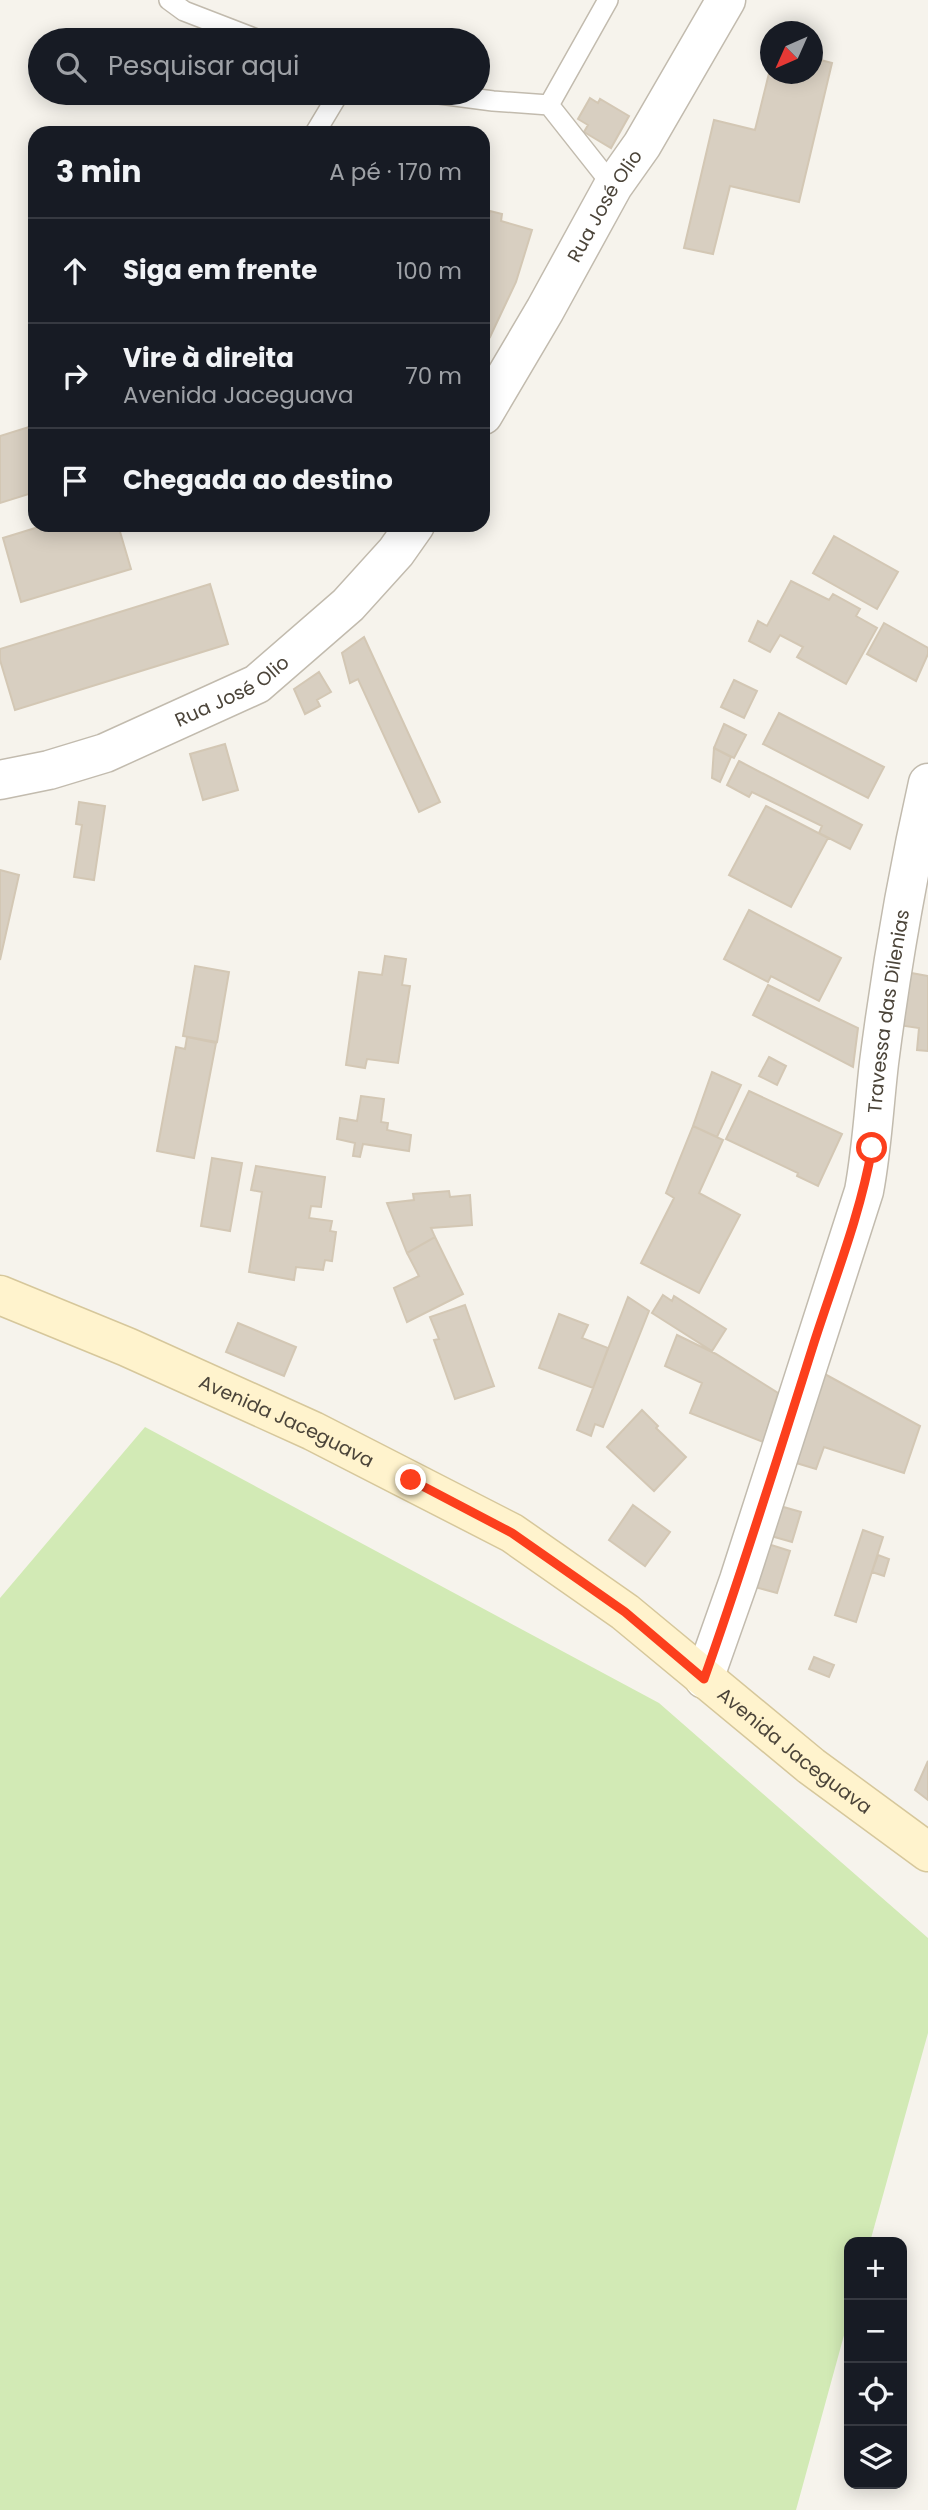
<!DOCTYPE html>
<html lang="pt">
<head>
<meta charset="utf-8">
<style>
  :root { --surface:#171b24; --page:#242831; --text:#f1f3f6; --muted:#9ea1a6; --line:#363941 }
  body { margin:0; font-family:Poppins,sans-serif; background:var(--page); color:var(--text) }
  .controls { position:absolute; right:21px; bottom:21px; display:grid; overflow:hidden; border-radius:14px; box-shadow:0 4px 18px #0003 }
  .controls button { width:63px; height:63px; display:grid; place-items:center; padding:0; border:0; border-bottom:2px solid var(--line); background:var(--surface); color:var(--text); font:35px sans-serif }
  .compass { position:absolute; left:760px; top:21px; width:63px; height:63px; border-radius:50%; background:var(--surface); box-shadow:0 4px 18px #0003; rotate:225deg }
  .stop { position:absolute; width:21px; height:21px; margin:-16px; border:5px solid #fc3f1d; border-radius:50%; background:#fff }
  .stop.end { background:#fc3f1d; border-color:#fff; box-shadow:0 2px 7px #0008 }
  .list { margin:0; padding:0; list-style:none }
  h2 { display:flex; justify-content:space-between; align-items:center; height:91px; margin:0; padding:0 28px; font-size:30px }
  h2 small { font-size:23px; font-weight:400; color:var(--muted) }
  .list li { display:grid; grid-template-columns:46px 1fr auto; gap:21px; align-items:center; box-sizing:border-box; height:105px; padding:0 28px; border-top:2px solid var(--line) }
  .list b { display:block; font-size:26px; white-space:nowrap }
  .list p { margin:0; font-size:23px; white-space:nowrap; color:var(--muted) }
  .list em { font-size:23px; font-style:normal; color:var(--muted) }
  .icon { flex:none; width:38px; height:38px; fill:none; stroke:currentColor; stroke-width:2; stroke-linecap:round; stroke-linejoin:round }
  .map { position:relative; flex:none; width:928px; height:2510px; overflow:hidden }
  .search { position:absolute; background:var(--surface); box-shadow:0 4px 18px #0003; left:28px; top:28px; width:462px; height:77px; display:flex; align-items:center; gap:18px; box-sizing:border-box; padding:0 24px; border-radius:38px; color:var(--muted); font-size:26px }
  .panel { position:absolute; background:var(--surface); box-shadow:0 4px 18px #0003; left:28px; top:126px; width:462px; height:406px; border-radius:21px }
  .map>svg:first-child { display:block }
  .green { fill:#d2eab5 }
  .building { fill:#d8cfc1; stroke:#d3c7b4; stroke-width:2 }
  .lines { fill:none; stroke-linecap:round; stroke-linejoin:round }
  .lane-casing { stroke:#c2bbae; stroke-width:22 }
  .street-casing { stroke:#c2bbae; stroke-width:41 }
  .secondary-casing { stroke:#d6c79b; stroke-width:41 }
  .lane { stroke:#fff; stroke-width:19 }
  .street { stroke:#fff; stroke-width:38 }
  .secondary { stroke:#fff3cd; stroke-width:38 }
  .route { stroke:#fc3f1d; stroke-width:9 }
  .labels { text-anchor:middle; stroke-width:7; stroke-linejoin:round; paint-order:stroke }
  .street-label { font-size:19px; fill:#4b4439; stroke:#fff }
</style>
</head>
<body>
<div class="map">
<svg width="928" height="2510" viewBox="0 0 928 2510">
  <rect width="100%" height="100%" fill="#f6f3ec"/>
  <path class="green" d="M145 1427 659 1703 928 1938V2033L870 2242H849V2317L796 2510H0V1598Z"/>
  <path class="building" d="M813 58 832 63 799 202 730 186 713 254 684 248 714 120 755 130 771 65V74H813Z
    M590 98 598 103 600 99 629 116 611 148 584 132 588 125 578 119Z
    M490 211 502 214 501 221 532 230 516 282 490 337 483 333V234Z
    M35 425V492L0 503V436Z
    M45 525H118L131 569 21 602 3 538Z
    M834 536 898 572 877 609 813 573Z
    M791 581 829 600 833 594 860 609 856 616 877 628 846 684 797 657 803 647 780 635 770 652 749 641 758 621 767 626Z
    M210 584 228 644 15 710 0 660V649Z
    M884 623 928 648V654L916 681 867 654Z
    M364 637 440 802 419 812 358 679 350 683 342 653Z
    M319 672 331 692 317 700 320 706 305 714 294 689Z
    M734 680 757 691 744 718 721 707Z
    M779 713 884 767 868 798 763 744Z
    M724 724 746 735 734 758 714 748Z
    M225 744 238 790 203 800 190 754Z
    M714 748 731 757 720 782 712 778Z
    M739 761 862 825 850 849 819 833 822 826 752 792 749 797 727 785Z
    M79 802 105 806 94 880 74 877 82 825 76 824Z
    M766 806 828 838 791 907 729 875Z
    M0 870 19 875 0 960Z
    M749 910 841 958 819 1001 771 976 768 982 724 959Z
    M385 956 406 959 402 985 410 986 398 1063 367 1059 365 1068 346 1065 359 972 382 975Z
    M195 966 229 972 217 1042 183 1036Z
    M906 972 928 976V1051L917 1050 919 1028 898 1025Z
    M768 985 858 1028 853 1067 753 1015Z
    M187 1037 216 1043 194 1158 157 1151 176 1047 185 1049Z
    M769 1057 786 1066 777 1085 759 1076Z
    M712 1072 741 1085 717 1137 693 1126Z
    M749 1091 842 1134 818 1186 797 1176 798 1173 726 1139Z
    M361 1096 384 1099 381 1122 388 1123 387 1130 411 1135 409 1151 363 1144 360 1157 353 1156 355 1143 337 1139 340 1118 357 1121Z
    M693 1126 723 1140 699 1193 740 1215 699 1293 641 1263 674 1198 666 1193Z
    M212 1158 242 1163 230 1231 201 1226Z
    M256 1166 325 1177 321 1207 311 1206 309 1218 332 1221 330 1231 336 1232 332 1261 325 1260 323 1270 296 1267 294 1280 249 1272 262 1192 251 1190Z
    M449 1191 450 1197 470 1195 472 1225 431 1228 435 1237 407 1253 387 1203 414 1200 413 1194Z
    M435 1237 463 1294 407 1322 394 1288 419 1276 407 1253Z
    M663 1295 672 1301 674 1296 726 1329 712 1351 652 1313Z
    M628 1297 649 1311 603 1427 595 1424 591 1436 577 1430Z
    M465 1305 494 1386 455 1399 434 1340 439 1339 430 1317Z
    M559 1314 588 1325 582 1338 608 1348 593 1388 539 1368Z
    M238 1323 296 1347 284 1376 226 1352Z
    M677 1335 716 1354 778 1393 763 1442 690 1413 702 1383 665 1366Z
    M821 1372 920 1426 904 1473 824 1447 816 1469 793 1462Z
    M642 1410 658 1426 656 1428 686 1457 654 1491 607 1447Z
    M633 1505 670 1532 645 1566 609 1540Z
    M780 1506 801 1512 792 1542 771 1536Z
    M863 1530 883 1537 856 1622 835 1615Z
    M768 1544 790 1551 777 1593 755 1587Z
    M878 1555 889 1559 884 1576 872 1572Z
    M814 1657 834 1665 829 1677 809 1669Z
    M928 1761V1800L915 1790Z"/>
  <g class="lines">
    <g class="lane-casing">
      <path id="lane" d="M169 0 184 11 259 40
        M432 93 493 101 549 105 613 186
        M549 105 608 0
        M315 133 339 93"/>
    </g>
    <g class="street-casing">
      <g id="street">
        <path id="s1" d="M483 415 545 310 613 186 642 145 726 0"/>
        <path id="s2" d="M0 780 49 770 105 753 257 684 348 605 396 552 415 525"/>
        <path id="s3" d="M704 1679 739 1580 864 1191C872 1149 874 1106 879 1063 891 969 907 876 928 783"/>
      </g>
    </g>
    <g class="secondary-casing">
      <g id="secondary">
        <path id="s4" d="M0 1295 127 1347 313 1431 512 1533 625 1612 811 1766 928 1852"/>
      </g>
    </g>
    <use href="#lane" class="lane"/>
    <use href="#street" class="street"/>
    <use href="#secondary" class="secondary"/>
  </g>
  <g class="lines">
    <path class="route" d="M411 1480 512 1533 625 1612 704 1679C743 1569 778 1457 813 1346 834 1280 860 1216 872 1148"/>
  </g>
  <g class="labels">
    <g class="street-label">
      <text dy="7" stroke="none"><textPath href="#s1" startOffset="242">Rua José Olio</textPath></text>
      <text dy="7" stroke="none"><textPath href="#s2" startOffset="250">Rua José Olio</textPath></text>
      <text dy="7" stroke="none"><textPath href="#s3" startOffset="695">Travessa das Dilenias</textPath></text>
      <text dy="7" stroke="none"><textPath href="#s4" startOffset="313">Avenida Jaceguava</textPath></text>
      <text dy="7" stroke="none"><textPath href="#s4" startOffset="922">Avenida Jaceguava</textPath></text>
    </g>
  </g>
</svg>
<div class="controls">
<button>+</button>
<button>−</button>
<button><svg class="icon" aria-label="locate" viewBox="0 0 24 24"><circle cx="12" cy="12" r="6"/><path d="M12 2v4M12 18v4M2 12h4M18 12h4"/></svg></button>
<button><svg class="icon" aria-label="layers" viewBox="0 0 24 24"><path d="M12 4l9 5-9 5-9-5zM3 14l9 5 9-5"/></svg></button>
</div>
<svg class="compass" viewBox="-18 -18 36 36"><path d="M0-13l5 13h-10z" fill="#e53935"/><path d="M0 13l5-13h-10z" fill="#9ea1a6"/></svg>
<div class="stop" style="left:872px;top:1148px"></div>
<div class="stop end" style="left:411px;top:1480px"></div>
<div class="search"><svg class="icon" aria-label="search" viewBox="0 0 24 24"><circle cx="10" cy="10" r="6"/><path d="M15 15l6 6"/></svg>Pesquisar aqui</div>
<section class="panel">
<h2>3 min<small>A pé · 170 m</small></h2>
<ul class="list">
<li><svg class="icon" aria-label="ahead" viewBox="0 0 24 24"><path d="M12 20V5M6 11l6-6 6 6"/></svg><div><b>Siga em frente</b></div><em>100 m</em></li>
<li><svg class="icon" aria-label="right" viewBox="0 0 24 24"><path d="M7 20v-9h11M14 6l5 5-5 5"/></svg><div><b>Vire à direita</b><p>Avenida Jaceguava</p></div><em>70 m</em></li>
<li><svg class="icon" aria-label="arrive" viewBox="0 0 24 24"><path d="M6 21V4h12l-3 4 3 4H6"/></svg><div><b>Chegada ao destino</b></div></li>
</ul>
</section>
</div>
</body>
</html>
